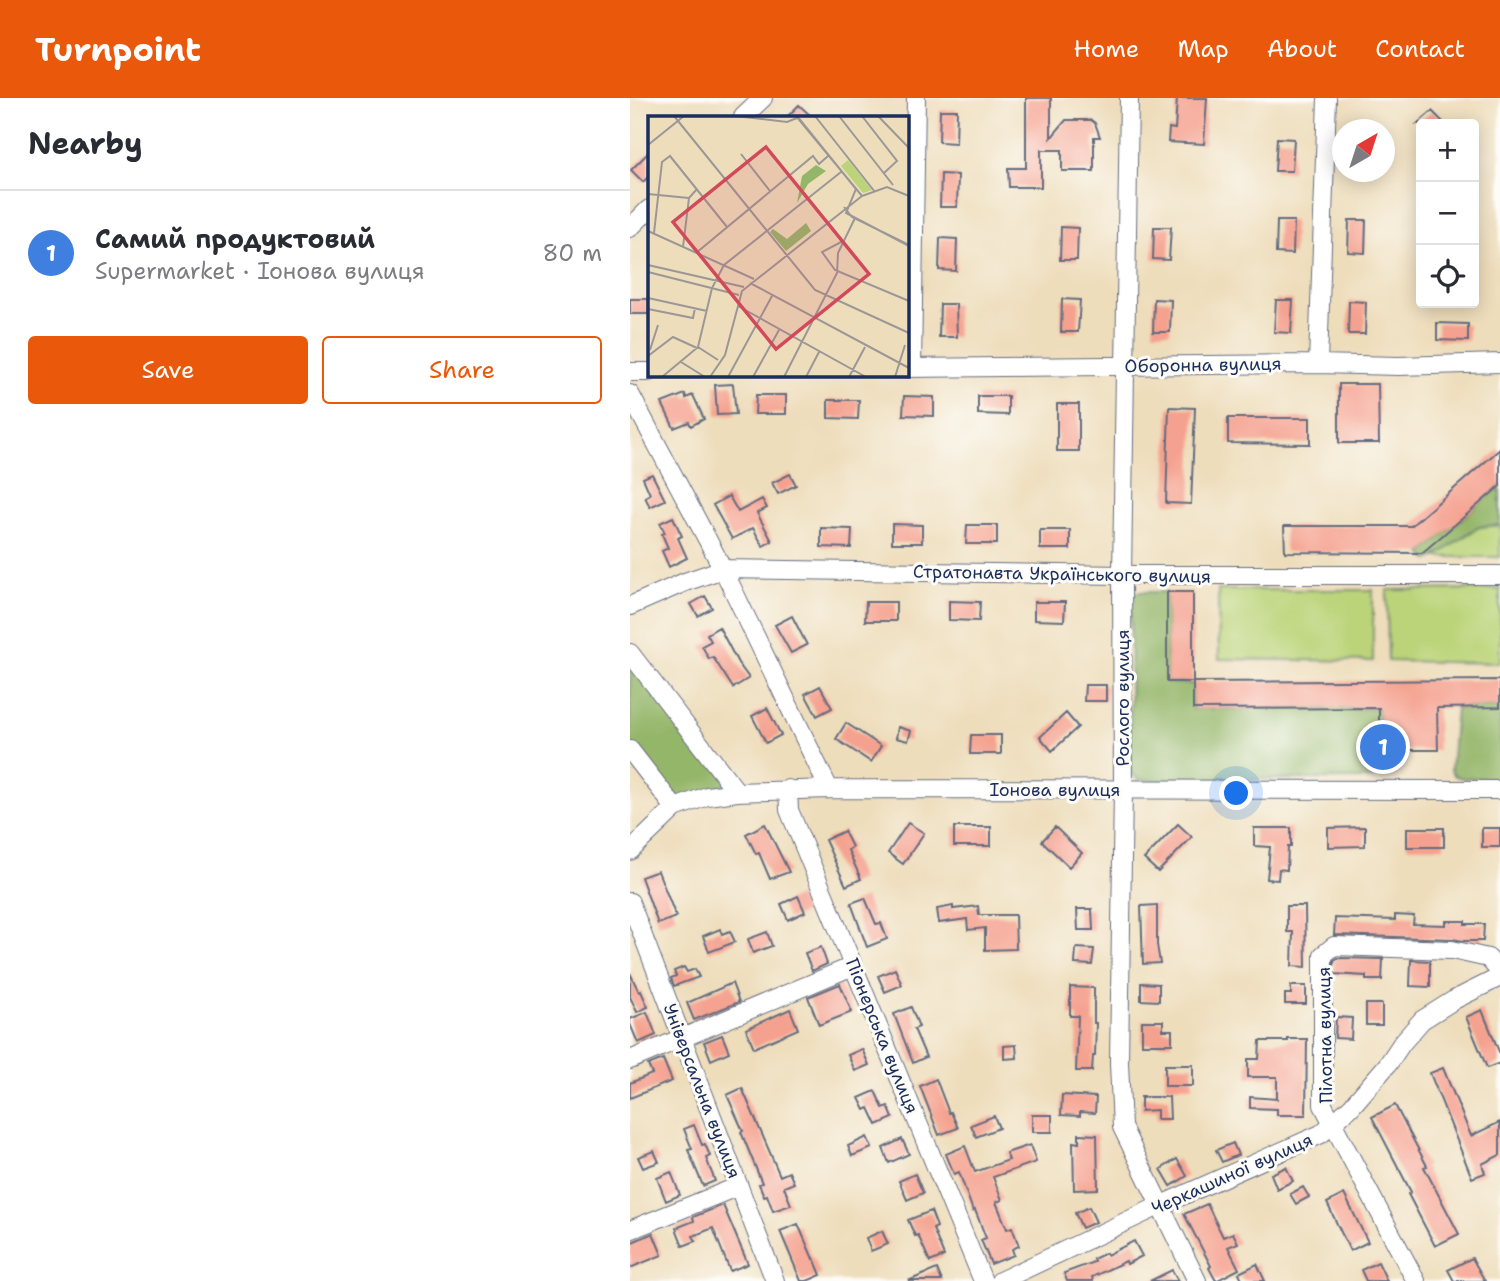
<!DOCTYPE html>
<html lang="en">
<head>
<meta charset="utf-8">
<style>
  :root { --surface:#fff; --page:#f7f7f7; --text:#2b2b33; --muted:#7c7c81; --line:#e1e1e2; --accent:#ea580c }
  body { margin:0; font-family:"Shantell Sans",sans-serif; background:var(--page); color:var(--text) }
  .controls { position:absolute; right:21px; top:21px; display:grid; overflow:hidden; border-radius:7px; box-shadow:0 4px 18px #0003 }
  .controls button { width:63px; height:63px; display:grid; place-items:center; padding:0; border:0; border-bottom:2px solid var(--line); background:var(--surface); color:var(--text); font:35px sans-serif }
  .compass { position:absolute; left:702px; top:21px; width:63px; height:63px; border-radius:50%; background:var(--surface); box-shadow:0 4px 18px #0003; rotate:39deg }
  .you { position:absolute; left:607px; top:696px; width:24px; height:24px; margin:-18px; border:5px solid #fff; border-radius:50%; background:#1a73e8; box-shadow:0 0 0 10px #1a73e833 }
  .badge { display:grid; place-items:center; width:46px; height:46px; border-radius:50%; background:var(--accent); color:#fff; font-size:23px; font-weight:700 }
  .pin { position:absolute; translate:-50% -50%; border:4px solid #fff; box-shadow:0 2px 7px #0006 }
  .list { margin:0; padding:0; list-style:none }
  h2 { display:flex; justify-content:space-between; align-items:center; height:91px; margin:0; padding:0 28px; font-size:30px }
  h2 small { font-size:23px; font-weight:400; color:var(--muted) }
  .list li { display:grid; grid-template-columns:46px 1fr auto; gap:21px; align-items:center; box-sizing:border-box; height:126px; padding:0 28px; border-top:2px solid var(--line) }
  .list b { display:block; font-size:26px; white-space:nowrap }
  .list p { margin:0; font-size:23px; white-space:nowrap; color:var(--muted) }
  .list em { font-size:23px; font-style:normal; color:var(--muted) }
  .actions { display:flex; gap:14px; padding:21px 28px }
  .actions a { flex:1; padding:16px 0; border:2px solid var(--accent); border-radius:7px; text-align:center; font-size:24px; color:var(--accent) }
  .actions .main { background:var(--accent); color:#fff }
  .icon { flex:none; width:38px; height:38px; fill:none; stroke:currentColor; stroke-width:2; stroke-linecap:round; stroke-linejoin:round }
  .map { position:relative; flex:none; width:870px; height:1183px; overflow:hidden }
  header { display:flex; align-items:center; gap:42px; box-sizing:border-box; height:98px; padding:0 35px; background:var(--accent); color:#fff }
  header strong { font-size:33px }
  nav { display:flex; gap:38px; margin-inline-start:auto; font-size:24px }
  main { display:flex }
  aside { flex:1; background:var(--surface) }
  .map>svg:first-child { display:block }
  .green { fill:#bbd479; stroke:#6b826c; stroke-width:2 }
  .forest { fill:#94b669; stroke:#587264; stroke-width:2 }
  .building { fill:#f5a18f }
  .lines { fill:none; stroke-linecap:round; stroke-linejoin:round }
  .minor-casing { stroke:#656c7f; stroke-width:20 }
  .minor { stroke:#fff; stroke-width:18 }
  .labels { text-anchor:middle; stroke-width:6; stroke-linejoin:round; paint-order:stroke }
  .street-label { font-size:18px; fill:#1b2f5e; stroke:#fdfcf7 }
  .inset-road { fill:none; stroke:#9a9796; stroke-width:2 }
  .view { fill:#d1495b; fill-opacity:0.15; stroke:#d1495b; stroke-width:3.5 }
  .inset-edge { fill:none; stroke:#1b2f5e; stroke-width:3.5 }
</style>
</head>
<body>
<header>
<strong>Turnpoint</strong>
<nav><a>Home</a><a>Map</a><a>About</a><a>Contact</a></nav>
</header>
<main>
<aside>
<h2>Nearby<small></small></h2>
<ul class="list">
<li><span class="badge" style="background:#3f7fe0">1</span><div><b>Самий продуктовий</b><p>Supermarket · Іонова вулиця</p></div><em>80 m</em></li>
</ul>
<div class="actions"><a class="main">Save</a><a>Share</a></div>
</aside>
<div class="map">
<svg width="870" height="1183" viewBox="0 0 870 1183">
  <rect width="100%" height="100%" fill="#fdfcf7"/>
  <filter id="ink" filterUnits="userSpaceOnUse"><feTurbulence type="fractalNoise" baseFrequency=".0143" numOctaves="2"/><feDisplacementMap in="SourceGraphic" scale="14" xChannelSelector="R" yChannelSelector="G"/><feConvolveMatrix kernelMatrix="1 2 1 2 8 2 1 2 1" color-interpolation-filters="sRGB"/></filter>
  <filter id="wash" filterUnits="userSpaceOnUse"><feTurbulence type="fractalNoise" baseFrequency=".00686" numOctaves="4" result="noise"/><feDisplacementMap in="SourceGraphic" scale="28" xChannelSelector="R" yChannelSelector="G"/><feGaussianBlur stdDeviation="1.57" result="paint"/><feColorMatrix in="noise" values="0 0 0 0 0 0 0 0 0 0 0 0 0 0 0 0 0 1.4 0 .05"/><feComposite in="paint" operator="in"/></filter>
  <g filter="url(#wash)">
    <rect width="100%" height="100%" fill="#edb"/>
    <path class="green" d="M870 427V459H806L823 446 849 429Z
      M870 491V565L758 563 757 492Z
      M588 492H743V563L589 561Z"/>
    <path class="forest" d="M870 388V427C863 428 853 427 847 430 829 439 816 456 798 462L792 455Z
      M501 494H537V584L563 586V611L749 610V671L746 678 738 681 513 682 508 681 500 674Z
      M0 555 107 694 45 710 0 652V602L1 600 0 598Z
      M870 609V680H832L825 678 821 672 826 610Z"/>
    <g id="blocks">
      <path class="building" d="M396 0H421V40L436 22H461L465 25 470 39H464V73H432V52H411V89H379L378 70H396Z
        M547 0H577L574 46 538 44 539 30 545 31Z
        M169 7 182 19H157Z
        M310 12H327L326 45 309 44Z
        M802 13 815 26H787Z
        M647 40 664 41 662 73H645Z
        M19 54V78L13 84 1 72Z
        M311 76 328 77 327 109H310Z
        M719 122H736L735 155 718 154Z
        M647 123H664L663 156 646 155Z
        M431 129 448 130 447 162H430Z
        M524 129H541L539 162 523 161Z
        M310 140 327 141 326 173 309 172Z
        M0 201H19V216H0Z
        M432 201 450 202 448 234H431Z
        M524 201 541 202 540 234H523Z
        M646 202H663L661 235 644 234Z
        M719 203 736 204 735 236H718Z
        M310 206H326L327 239H309Z
        M807 225 838 226V243L807 242Z
        M103 286 106 316 87 317 85 287Z
        M709 286H748L749 345H709Z
        M55 296 56 300 63 297 74 321 61 328 59 324 44 330 32 305Z
        M126 297H156V316H125Z
        M274 298 304 299V318L273 317Z
        M348 298H378V317L348 316Z
        M198 302H229L228 321 198 320Z
        M427 306H449V353H427Z
        M539 309 565 310 561 406 536 405Z
        M598 320H680V346L598 345Z
        M870 351V388L792 455 655 454 654 428H781Z
        M22 376 35 402 20 409 15 399 20 396 13 380Z
        M160 376 166 387 148 396 142 385Z
        M99 398 108 414 132 401 137 410 127 415 142 443 133 448 123 430 102 441 83 407Z
        M43 419 52 438 48 440 57 460 39 469 32 453 38 450 32 436 35 435 30 425Z
        M262 426 292 427V445H262Z
        M337 427H367V446H336Z
        M191 430 222 431 221 450 191 449Z
        M410 432H440V451H410Z
        M537 494H563V584L870 582V609L807 610 808 652H749V610L563 611V584H537Z
        M75 498 82 510 68 518 61 506Z
        M319 503 350 504 349 523 319 522Z
        M236 504H266V523H235Z
        M404 504H435L434 523 404 522Z
        M162 518 177 547 161 555 145 527Z
        M89 529 108 565 119 580 103 590 83 559 79 561 72 548 81 543 77 536Z
        M455 587H476V603H454Z
        M190 588 202 610 187 618 175 596Z
        M137 610 151 637 136 645 122 618Z
        M436 615 448 629 422 653 410 639Z
        M216 625 251 648 241 664 206 641Z
        M268 629 281 633 278 643 266 640Z
        M341 637H371V656H340Z
        M278 725 294 735 273 766 258 755Z
        M135 726 159 774 140 781 129 755 126 756 116 736Z
        M548 726 562 739 528 774 514 761Z
        M324 729H361V748H324Z
        M425 729 452 755 439 769 412 743Z
        M735 729V748L698 749V730Z
        M624 730H661V749H658L657 772 649 771 648 782 637 781 640 749 624 748Z
        M777 730H814V749H777Z
        M852 730H870V749H852Z
        M214 733 222 749 218 752 231 781 216 788 195 742Z
        M28 773 46 819 28 826 11 779Z
        M168 798 175 814 158 822 151 806Z
        M235 800 246 826 251 825 257 841 237 849 221 805Z
        M527 807V847L530 865 513 866 511 808Z
        M323 808V811L348 808 349 817H385L386 851 355 852V830L338 832 337 821 309 825 307 811Z
        M657 808H675L676 869 662 868 663 834H657Z
        M447 811H462L463 832H448Z
        M765 817 784 818 783 826 816 827V823H835V826H854L853 843H833L822 841 704 837 705 820 765 822Z
        M90 831 92 836 100 833 105 844 79 854 73 838Z
        M137 834 142 848 123 855 118 841Z
        M191 849 197 866 182 873 175 855Z
        M446 850 464 851 462 867 445 866Z
        M708 860 753 861 752 882H736V878L704 876V862Z
        M781 862 800 863V889L780 888Z
        M54 869 57 874 65 871 69 879 44 888 41 880 46 878 44 873Z
        M265 871 272 887 255 894 248 878Z
        M0 875 9 894 11 893 18 909 7 914 0 899Z
        M102 885 109 904 64 922 57 905Z
        M511 885 529 886V903L511 902Z
        M210 886 222 914 189 927 178 899Z
        M661 888H676V906H655V896H661Z
        M440 889 464 890V925H466L465 958H463L462 973H446L448 918H440Z
        M736 906H752V927H736Z
        M281 909 289 929 284 931 296 959 283 965 264 916Z
        M160 911 168 931 124 950 116 931Z
        M852 912 870 956V965L857 970 836 919Z
        M17 914 26 937 8 945 0 926V921Z
        M706 919 722 920 721 941 705 940Z
        M512 923H533V932H542V946H512Z
        M92 937 99 954 81 962 74 944Z
        M658 941H677L676 1017H647V1011L620 1010V999L647 1001V979H618V961H629L630 943H658Z
        M386 947 387 960 374 961V948Z
        M232 951 239 967 225 973 218 957Z
        M33 961 42 983 0 1000V985L22 976 18 967Z
        M535 967H563V988H535Z
        M813 970 841 1038 870 1024V1057L852 1066 855 1075 842 1080 800 975Z
        M306 981 319 1015 321 1014 328 1030 309 1037 290 988Z
        M112 990 150 1078 159 1074 164 1085 154 1089 161 1107 143 1113 137 1097 134 1098 129 1086 132 1085 111 1034 113 1033 97 997Z
        M245 993 253 1010 258 1008 263 1020 247 1027 239 1010 235 1012 229 1000Z
        M432 997 466 999 465 1015 450 1014V1018L431 1017Z
        M511 999H539L540 1021H527V1012L511 1013Z
        M765 1007 797 1068 794 1069 829 1136 805 1148 778 1096 781 1094 742 1019Z
        M402 1017H422V1034H402Z
        M364 1018 369 1030 346 1039 341 1027Z
        M64 1027 72 1047 75 1046 80 1058 76 1060 85 1083 73 1088 58 1052 62 1051 54 1031Z
        M449 1036 467 1037 468 1091 444 1092 443 1044 449 1045Z
        M237 1039 242 1050 222 1058 218 1048Z
        M272 1041 279 1056 259 1065 253 1050Z
        M603 1045 608 1057 592 1064 586 1052Z
        M400 1047 406 1064 363 1079 372 1102 366 1104 377 1131 382 1129 389 1148 382 1151 384 1157 361 1166 351 1142 356 1140 345 1112 343 1113 329 1074 324 1076 316 1056 335 1048 345 1074 379 1062 376 1055Z
        M24 1053 29 1064 13 1070 8 1059Z
        M547 1061 557 1078 541 1088 531 1071Z
        M656 1069 663 1083 647 1091 641 1076Z
        M41 1074 50 1097 36 1103 27 1080Z
        M285 1076 293 1095 277 1102 269 1083Z
        M673 1089 679 1099 666 1106 660 1096Z
        M714 1096 738 1144 720 1153 697 1105Z
        M577 1106 593 1139 603 1135 608 1145 598 1149 609 1171 586 1183 579 1170 581 1168 554 1116Z
        M93 1107 118 1166 100 1173 83 1130 63 1138 66 1143 53 1148 46 1130 64 1123 63 1119Z
        M459 1109 466 1124 452 1130 445 1115Z
        M301 1113 307 1129 303 1131 314 1158 300 1164 288 1137 285 1138 278 1122Z
        M168 1126 183 1161 184 1160 191 1177 177 1183H171L150 1133Z
        M252 1133 258 1146 241 1153 236 1140Z
        M23 1135 32 1157 0 1170V1145Z
        M504 1143 512 1158 497 1166 496 1163 462 1179 463 1183H437L434 1175 464 1164 463 1161 476 1155 477 1157Z
        M842 1160 855 1183H824L818 1172Z
        M748 1164 757 1183H736L731 1172Z
        M627 1166 635 1183H613L609 1175Z
        M307 1171 312 1183H278Z
        M542 1172 548 1183H520Z"/>
    </g>
  </g>
  <g filter="url(#ink)">
    <use href="#blocks" fill-opacity="0" stroke="#656c7f" stroke-width="2"/>
    <g class="lines">
      <g class="minor-casing">
        <path id="minor" d="M499 0 492 477 493 692 489 965 492 1029 567 1183
          M113 19 133 0
          M0 130 19 111
          M688 266 697 0
          M276 270 688 266 768 268 870 265
          M282 270 286 0
          M0 274H19
          M0 296 93 471 199 691
          M0 508 55 484 93 471 492 477H870
          M0 555 107 694
          M0 652 45 710
          M158 691 159 712 353 1183
          M0 753 45 710 77 698 107 694 199 691 870 692
          M0 804 145 1183
          M0 962 223 868
          M0 1132 109 1088
          M370 1183 529 1108 691 1036 721 1009 758 966 772 945 792 922 824 902 870 879
          M786 1183 693 1007V857L704 848 822 852 858 860 870 874"/>
      </g>
      <use href="#minor" class="minor"/>
    </g>
  </g>
  <g class="labels">
    <g class="street-label">
      <text transform="translate(573 267) rotate(-1)" y="6">Оборонна вулиця</text>
      <text transform="translate(432 476) rotate(1)" y="6">Стратонавта Українського вулиця</text>
      <text transform="translate(493 600) rotate(-90)" y="6">Рослого вулиця</text>
      <text x="425" y="698">Іонова вулиця</text>
      <text transform="translate(695 937) rotate(-91)" y="6">Пілотна вулиця</text>
      <text transform="translate(252 938) rotate(68)" y="6">Піонерська вулиця</text>
      <text transform="translate(72 993) rotate(69)" y="6">Універсальна вулиця</text>
      <text transform="translate(602 1076) rotate(-24)" y="6">Черкашиної вулиця</text>
    </g>
  </g>
  <g transform="translate(18 18)">
    <rect width="261" height="261" fill="#edb"/>
    <path d="M200 44 224 74 215 77 193 50Z" fill="#bbd479"/>
    <path d="M168 49 178 55 160 68 149 87 154 60ZM158 107 163 115 138 135 122 116 125 113 139 123Z" fill="#94b669"/>
    <path class="inset-road" d="M26 0 167 174 261 217M87 0 139 6 149 2M148 0 214 80 239 71 261 80M149 0 208 73 198 97 261 130M167 0 227 76M191 0 245 69M214 0 249 45 236 57M230 0 261 32M0 29 36 0M93 38 122 75M0 78 41 82M196 91 204 101 261 129M0 115 106 163M6 117 14 46 22 40 79 111M195 125 174 136 187 154 261 185M35 131 41 82 49 73M48 137 165 40 171 48 180 40M0 149 96 171M0 156 91 179M102 167 261 252M0 182 59 195M90 190 218 261M0 193 45 202 47 192M50 231 70 244M2 234 10 209M0 240 25 221 49 232M33 246 57 261M14 261 50 231 64 172 76 149 193 56M62 261 77 239 94 175 214 80M80 261 124 180M105 261 131 214M136 261 189 157 190 137 207 102M158 261 171 236M201 261 217 231M247 261 257 229"/>
    <path class="view" d="M118 31 221 158 128 233 25 106Z"/>
    <rect width="261" height="261" class="inset-edge"/>
  </g>
</svg>
<div class="controls">
<button>+</button>
<button>−</button>
<button><svg class="icon" aria-label="locate" viewBox="0 0 24 24"><circle cx="12" cy="12" r="6"/><path d="M12 2v4M12 18v4M2 12h4M18 12h4"/></svg></button>
</div>
<svg class="compass" viewBox="-18 -18 36 36"><path d="M0-13l5 13h-10z" fill="#e53935"/><path d="M0 13l5-13h-10z" fill="#7c7c81"/></svg>
<div class="you"></div>
<div class="pin badge" style="left:753px;top:649px;background:#3f7fe0">1</div>
</div>
</main>
</body>
</html>
